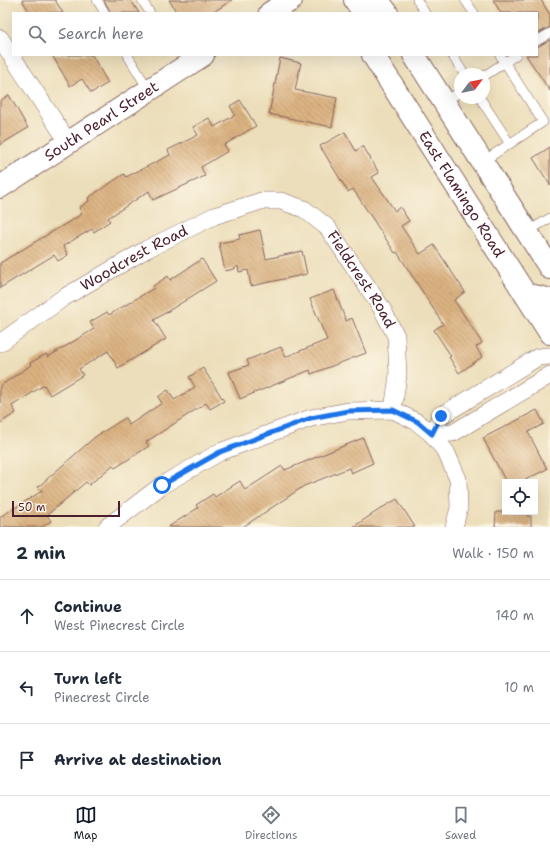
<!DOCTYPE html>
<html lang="en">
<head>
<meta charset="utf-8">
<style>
  :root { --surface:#fff; --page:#f6f6f7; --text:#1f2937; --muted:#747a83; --line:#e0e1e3; --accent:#111827 }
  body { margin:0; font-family:"Shantell Sans",sans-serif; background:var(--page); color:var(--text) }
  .controls { position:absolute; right:12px; bottom:12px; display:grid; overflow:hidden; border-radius:0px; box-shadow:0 4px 16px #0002 }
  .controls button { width:36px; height:36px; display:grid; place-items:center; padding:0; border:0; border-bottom:1px solid var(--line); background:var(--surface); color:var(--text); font:20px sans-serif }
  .compass { position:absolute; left:454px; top:68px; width:36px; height:36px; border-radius:50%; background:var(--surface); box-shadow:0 4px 16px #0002; rotate:58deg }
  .scale { position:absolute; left:12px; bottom:10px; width:108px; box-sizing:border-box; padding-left:4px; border:2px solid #4a1f2b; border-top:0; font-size:11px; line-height:14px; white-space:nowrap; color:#4a1f2b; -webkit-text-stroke:3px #fcf5e5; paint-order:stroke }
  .stop { position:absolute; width:12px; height:12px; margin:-9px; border:3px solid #1a73e8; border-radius:50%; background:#fff }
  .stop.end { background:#1a73e8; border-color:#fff; box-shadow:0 1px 4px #0008 }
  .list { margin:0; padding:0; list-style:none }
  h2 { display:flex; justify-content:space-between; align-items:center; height:52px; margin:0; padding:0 16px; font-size:17px }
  h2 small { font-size:13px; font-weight:400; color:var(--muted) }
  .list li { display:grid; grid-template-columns:26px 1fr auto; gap:12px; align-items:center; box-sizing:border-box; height:72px; padding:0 16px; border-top:1px solid var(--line) }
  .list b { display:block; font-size:15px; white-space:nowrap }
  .list p { margin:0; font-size:13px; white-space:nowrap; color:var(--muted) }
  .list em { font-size:13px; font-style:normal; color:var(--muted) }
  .icon { flex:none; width:22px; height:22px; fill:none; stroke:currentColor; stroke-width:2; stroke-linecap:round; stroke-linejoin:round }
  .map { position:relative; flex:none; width:550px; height:527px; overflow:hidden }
  .search { position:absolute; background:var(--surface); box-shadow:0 4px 16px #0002; left:12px; right:12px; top:12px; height:44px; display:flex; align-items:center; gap:10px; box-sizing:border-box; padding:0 14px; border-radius:0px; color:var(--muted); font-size:15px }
  .sheet { height:268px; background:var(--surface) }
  nav { display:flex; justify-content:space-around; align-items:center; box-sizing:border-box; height:56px; border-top:1px solid var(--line); background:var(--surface); font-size:11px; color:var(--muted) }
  nav a { display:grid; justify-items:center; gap:2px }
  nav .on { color:var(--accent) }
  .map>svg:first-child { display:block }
  .building { fill:url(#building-back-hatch) }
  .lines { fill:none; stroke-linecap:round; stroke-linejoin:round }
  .service-casing { stroke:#83625d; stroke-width:10 }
  .minor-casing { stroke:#83625d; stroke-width:18 }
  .tertiary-casing { stroke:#83625d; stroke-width:24 }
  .primary-casing { stroke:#83625d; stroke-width:24 }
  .service { stroke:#fff; stroke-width:9 }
  .minor { stroke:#fff; stroke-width:17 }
  .tertiary { stroke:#fff; stroke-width:22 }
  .primary { stroke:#fff; stroke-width:22 }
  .route { stroke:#1a73e8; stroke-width:5 }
  .labels { text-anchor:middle; stroke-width:3.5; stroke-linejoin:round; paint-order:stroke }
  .street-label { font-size:15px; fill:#4a1f2b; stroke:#fcf5e5 }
</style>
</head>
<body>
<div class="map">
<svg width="550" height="527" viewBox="0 0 550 527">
  <defs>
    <pattern id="building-back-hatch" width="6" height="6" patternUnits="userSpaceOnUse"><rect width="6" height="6" fill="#dcb382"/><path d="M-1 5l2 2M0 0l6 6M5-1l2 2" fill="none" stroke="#b4916b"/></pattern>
  </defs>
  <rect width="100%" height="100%" fill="#fcf5e5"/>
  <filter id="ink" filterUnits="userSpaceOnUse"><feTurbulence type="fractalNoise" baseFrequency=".025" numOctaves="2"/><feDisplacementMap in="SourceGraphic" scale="8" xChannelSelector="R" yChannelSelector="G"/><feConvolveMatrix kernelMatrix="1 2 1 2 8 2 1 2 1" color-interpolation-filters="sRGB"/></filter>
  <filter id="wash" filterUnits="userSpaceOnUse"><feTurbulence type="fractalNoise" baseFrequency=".012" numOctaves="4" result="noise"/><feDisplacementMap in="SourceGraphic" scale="16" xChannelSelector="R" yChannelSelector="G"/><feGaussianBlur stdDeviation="0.9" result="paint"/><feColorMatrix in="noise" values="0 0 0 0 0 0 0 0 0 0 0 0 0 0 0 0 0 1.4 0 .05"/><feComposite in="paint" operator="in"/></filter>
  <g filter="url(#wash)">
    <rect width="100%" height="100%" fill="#ecdeba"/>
    <g id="blocks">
      <path class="building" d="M22 0H55L63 13H30Z
        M104 0H131L139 13H111Z
        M169 0H232L212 13H177Z
        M493 0H541L550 15V27L537 34V13H501Z
        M550 40V91L526 55H537V47Z
        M52 55H92L108 83 91 93 82 79 70 86Z
        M280 58 301 63 295 90 337 98 332 127 269 114Z
        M9 95 28 128 0 145V101Z
        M240 100 256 126 224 145 228 151 201 167 205 176 153 200 149 191 108 218 110 221 94 232 92 229 63 246 68 255 58 261 54 255 0 288V263L82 214 79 208 89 201 88 198 124 174 126 177 170 155 168 150 198 135 193 127 209 118 214 127 235 115 230 106Z
        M345 132 356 151 363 146 379 173 372 177 395 211 400 207 409 221 401 226 420 254 434 245 465 292 454 300 482 343 476 347 482 357 459 373 449 357 451 356 434 330 443 324 397 252 395 253 353 189 348 192 320 146Z
        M550 147V185L533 158Z
        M260 230 266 259 302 251 307 274 251 286 248 270 239 272 238 266 234 269 225 271 219 243 240 239 239 235Z
        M202 259 216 281 154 320 166 339 118 368 108 351 79 369 83 375 50 395 44 385 12 406 16 413 0 423V386L31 365 30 363 46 354 48 357 94 329 90 322 107 312 109 315 154 288 153 286 168 276 170 280Z
        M334 290 346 321 352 318 366 353 311 374 310 370 240 399 229 372 249 365 247 360 281 347 285 357 327 340 310 299Z
        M203 368 224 401 210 409 206 403 146 442 149 446 115 468 113 465 89 485 86 482 47 515 51 521 42 527H0V517L42 491 38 487 95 437 125 418 129 425 162 403 158 397 168 390 174 400 195 387 189 377Z
        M537 410 544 424 528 432 547 469 521 482H506L483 438Z
        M363 438 373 463 351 473 349 468 304 486 243 527H168L198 508 196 505 213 494 215 497 240 481 245 490 282 466 285 470Z
        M397 499 415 527H353L385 506Z
        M496 512H527V516H531V527H495Z"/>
    </g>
  </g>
  <g filter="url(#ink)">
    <use href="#blocks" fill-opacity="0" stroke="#83625d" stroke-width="1"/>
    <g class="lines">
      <g class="service-casing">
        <path id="service" d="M97 0 105 13
          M142 0 150 13
          M417 0 425 13
          M465 0 474 13
          M537 41 550 33
          M129 55 128 56 148 89
          M452 55 464 74
          M484 76 516 55
          M480 98 510 144
          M444 102 460 92
          M482 162 543 122 500 55
          M527 232 550 218"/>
      </g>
      <g class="minor-casing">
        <g id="minor">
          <path d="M0 38 68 142"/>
          <path id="s1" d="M0 343 63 298 147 249 214 216 261 201H281L304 209 328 228 381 307 396 336 398 375 393 410"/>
          <path d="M432 434 441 416 538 357 550 356"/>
          <path d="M432 434 453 433 550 375"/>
          <path d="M107 527 162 485 220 452 311 418 348 411 393 410 417 422 432 434 446 452 458 479 459 508 454 527"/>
        </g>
      </g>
      <g class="tertiary-casing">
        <g id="tertiary">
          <path d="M270 13 291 0"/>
          <path id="s2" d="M0 187 203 55"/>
        </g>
      </g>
      <g class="primary-casing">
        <g id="primary">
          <path d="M355 0 361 9 370 13"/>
          <path d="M378 0 387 13"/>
          <path id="s3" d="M373 55 550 333"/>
          <path d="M414 55 550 268"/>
          <path d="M525 294 547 299 550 304"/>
        </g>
      </g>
      <use href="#service" class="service"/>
      <use href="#minor" class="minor"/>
      <use href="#tertiary" class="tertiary"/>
      <use href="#primary" class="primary"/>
    </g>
  </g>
  <g class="lines" filter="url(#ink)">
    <path class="route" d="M162 485 220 452 311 418 348 411 393 410 418 422 432 434 441 416"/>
  </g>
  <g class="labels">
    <g class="street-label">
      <text dy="5" stroke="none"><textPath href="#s2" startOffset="121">South Pearl Street</textPath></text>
      <text dy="5" stroke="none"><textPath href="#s3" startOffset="165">East Flamingo Road</textPath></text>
      <text dy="5" stroke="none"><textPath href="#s1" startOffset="159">Woodcrest Road</textPath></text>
      <text dy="5" stroke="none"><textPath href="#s1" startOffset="435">Fieldcrest Road</textPath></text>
    </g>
  </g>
</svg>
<div class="controls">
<button><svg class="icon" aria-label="locate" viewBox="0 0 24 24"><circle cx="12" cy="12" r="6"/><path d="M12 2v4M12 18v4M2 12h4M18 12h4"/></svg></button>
</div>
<svg class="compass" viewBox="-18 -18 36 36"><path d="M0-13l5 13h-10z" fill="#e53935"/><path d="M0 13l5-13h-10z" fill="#747a83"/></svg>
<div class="scale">50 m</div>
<div class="stop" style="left:162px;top:485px"></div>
<div class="stop end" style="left:441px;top:416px"></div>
<div class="search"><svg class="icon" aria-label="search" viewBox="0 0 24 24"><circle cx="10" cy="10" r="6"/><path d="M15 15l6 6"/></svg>Search here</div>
</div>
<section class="sheet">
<h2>2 min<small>Walk · 150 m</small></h2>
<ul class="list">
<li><svg class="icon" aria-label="ahead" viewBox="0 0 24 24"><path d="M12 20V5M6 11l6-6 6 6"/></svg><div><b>Continue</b><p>West Pinecrest Circle</p></div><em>140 m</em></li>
<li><svg class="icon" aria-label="left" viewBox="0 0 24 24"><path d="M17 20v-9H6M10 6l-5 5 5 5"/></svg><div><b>Turn left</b><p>Pinecrest Circle</p></div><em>10 m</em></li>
<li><svg class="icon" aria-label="arrive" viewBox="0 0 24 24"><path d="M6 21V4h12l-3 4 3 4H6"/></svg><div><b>Arrive at destination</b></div></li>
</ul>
</section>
<nav>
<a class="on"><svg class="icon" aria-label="map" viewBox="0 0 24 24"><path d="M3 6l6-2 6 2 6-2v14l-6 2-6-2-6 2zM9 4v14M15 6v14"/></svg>Map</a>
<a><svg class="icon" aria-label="directions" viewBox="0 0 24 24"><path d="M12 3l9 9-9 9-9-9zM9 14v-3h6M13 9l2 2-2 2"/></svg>Directions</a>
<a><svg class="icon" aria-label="saved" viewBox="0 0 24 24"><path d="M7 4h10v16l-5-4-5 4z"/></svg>Saved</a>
</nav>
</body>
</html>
